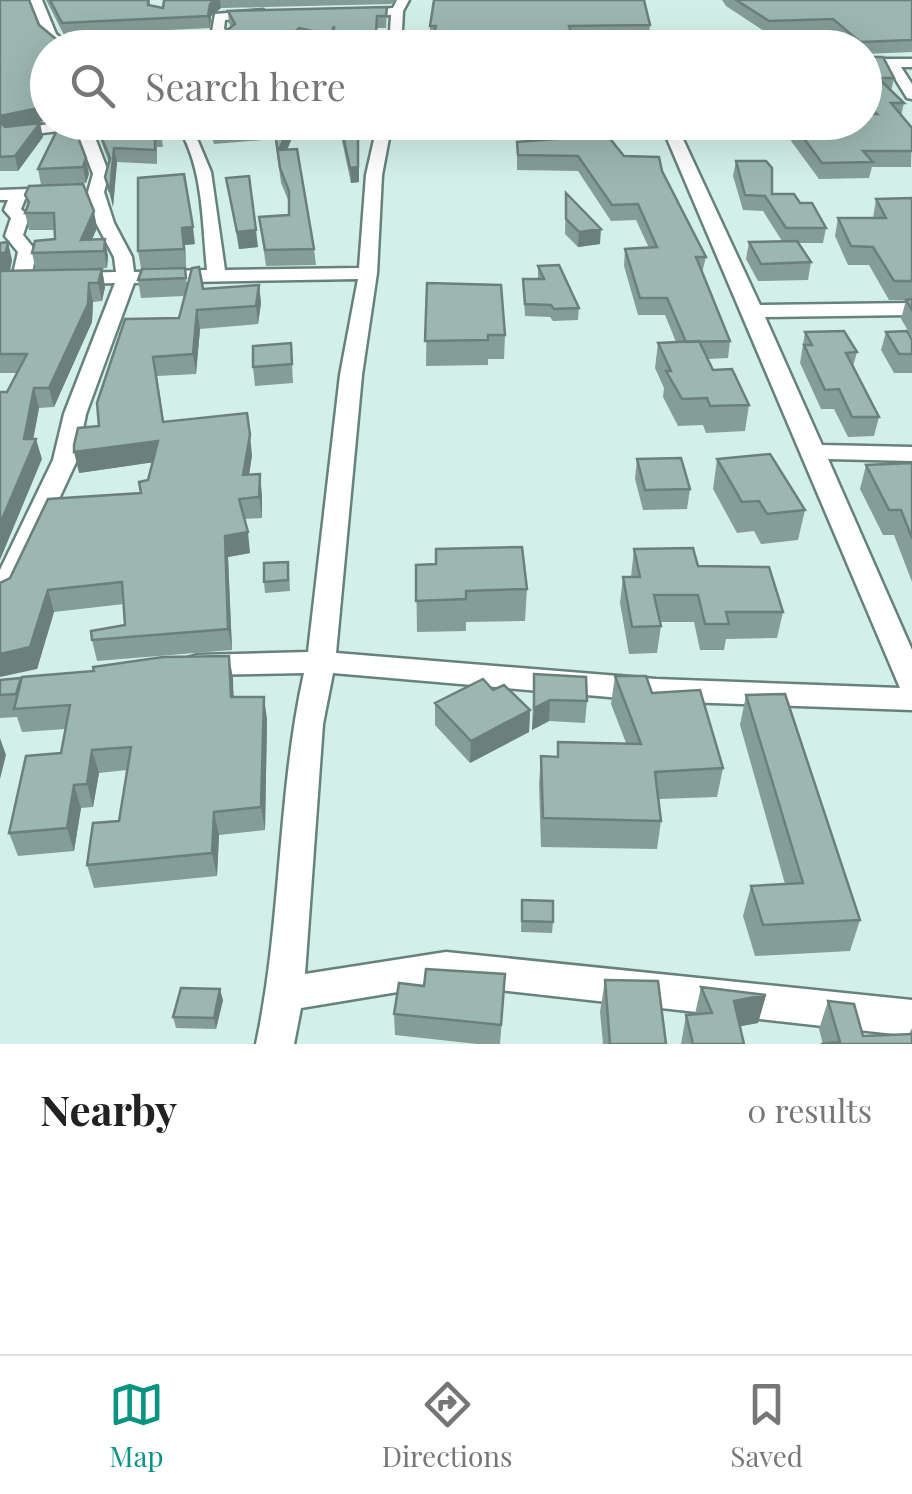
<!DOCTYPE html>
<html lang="en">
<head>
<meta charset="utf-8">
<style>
  :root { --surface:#fff; --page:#f2f2f2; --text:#222; --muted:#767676; --line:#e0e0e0; --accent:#099481 }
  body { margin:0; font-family:"Playfair Display",serif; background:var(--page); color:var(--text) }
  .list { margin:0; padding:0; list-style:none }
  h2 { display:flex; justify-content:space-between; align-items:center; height:130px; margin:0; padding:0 40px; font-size:42px }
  h2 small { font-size:32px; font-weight:400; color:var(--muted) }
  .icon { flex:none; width:55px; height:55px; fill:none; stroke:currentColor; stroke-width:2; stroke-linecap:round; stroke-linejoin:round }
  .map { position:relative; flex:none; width:912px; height:1044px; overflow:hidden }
  .search { position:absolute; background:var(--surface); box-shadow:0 10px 40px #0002; left:30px; right:30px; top:30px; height:110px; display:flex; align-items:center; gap:25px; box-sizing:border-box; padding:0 35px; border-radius:55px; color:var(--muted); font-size:38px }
  .sheet { height:310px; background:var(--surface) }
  nav { display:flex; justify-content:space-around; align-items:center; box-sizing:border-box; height:140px; border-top:2px solid var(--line); background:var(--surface); font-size:28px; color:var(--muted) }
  nav a { display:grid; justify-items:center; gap:5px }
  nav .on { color:var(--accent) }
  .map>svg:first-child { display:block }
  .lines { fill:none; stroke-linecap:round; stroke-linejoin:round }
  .street-casing { stroke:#67827b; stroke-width:5 }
  .street { fill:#fff; fill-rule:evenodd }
  .wall { fill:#859d97 }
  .shaded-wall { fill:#6c807b }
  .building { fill:#9bb7b0; stroke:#6c807b; stroke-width:2.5; fill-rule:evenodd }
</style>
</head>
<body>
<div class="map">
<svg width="912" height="1044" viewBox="0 0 912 1044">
  <rect width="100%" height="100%" fill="#d2f0e9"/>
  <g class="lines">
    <g class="street-casing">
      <path id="street" d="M30 0H42L56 34 72 48C44 48 40 23 30 0Z
        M397 0H409L403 11 401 48H389L391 15 352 16 346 12 393 8Z
        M263 10 267 17 225 20 224 29 231 32V38L212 31 215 14Z
        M864 59H912V67H901L912 84V99L907 98 888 67H864Z
        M58 122 96 123 91 127 109 174 104 192 114 223 132 257 134 272 207 270C202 222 204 164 175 122H190L211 172 225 270 359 268 366 175 378 122H392L382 175 377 273 362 375 336 653 656 679 900 688 660 122H675L760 305 912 303V315L765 317 822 445 912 447V461L828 459 912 650V710L656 701 333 673 323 724 305 974 446 952 912 1000V1036L446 984 301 1008 294 1044H256C282 922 277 795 304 673L198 675 188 672 184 665 188 658 198 655 308 652 340 375 358 279 134 283 86 414 77 460 13 598 0 607V570L53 460 64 414 115 283 0 286V274H13L18 252 5 236 11 218 4 210 8 200H0V190L56 188 64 193 56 198 25 199 21 209 29 217 23 235 36 251 32 274 116 272 114 257 96 223 88 192 93 174 76 129 9 137 2 133Z"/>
    </g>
    <use href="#street" class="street"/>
  </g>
  <path class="wall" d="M0 0 39 25 56 39 226 31 231 27 229 23 228 11 387 7 386 28H377V45L335 46V40L332 46 48 48 32 124 43 137 18 171H0Z
    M46 0H150V5L163 8 164 0H396L391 4 221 8 211 16 210 28 64 35Z
    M722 0H912V52L864 54V48H850L831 31 767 33 726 6Z
    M650 25 649 38 573 39 576 48H431L432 39H430V26Z
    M864 57 894 78 891 91 904 103 901 116 912 128 911 167H872L869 178 819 179 791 141 794 125H815L816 122H864Z
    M61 122 89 174 86 183 41 185 38 169Z
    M94 122H156L161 133 163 147H157V164L117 162 113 207 105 177 109 163Z
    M207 122H299L287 149 314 249 316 265 266 266 259 217 289 215V202L281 183 275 139 214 144Z
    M338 122H359V182L351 183Z
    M517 142 624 156 662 171 706 257 702 273 730 341 728 358 708 359 713 370 749 405 745 431 706 433 703 425 678 426 663 397 664 388 655 368 658 343 676 342 665 315H638L624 266 625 249 649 248 636 220 611 221 578 171 517 170Z
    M736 161 772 194 800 203 826 228 823 243H799L811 262 808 280 758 281 746 259 749 242 782 241 763 211 743 210 733 176Z
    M138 178 195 244 185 245 186 267 141 268 138 251Z
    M226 178 258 247 239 249Z
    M566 193 600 244 578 247 565 234Z
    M25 195 97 228 92 239 108 256 107 268 36 270 32 253 55 239V230H29L25 213 27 205Z
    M912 198V337L901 319 906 300H889L869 265H848L835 236 838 218H873L876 199Z
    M0 243 12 260 10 270 6 271 102 269 105 287 102 301 93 302 92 322 54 407 39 408 33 439 42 459 7 392 17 373H0Z
    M538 266 579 308 578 320 553 321 550 317 525 316 523 279H538Z
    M185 268 187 285 203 289 259 285 261 303 258 324 200 329 196 374 157 376 164 422 252 455 249 475 262 495V518L244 519 250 553 228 557 232 650 97 661 92 640 125 625 124 604 54 612 37 669 10 578 141 493 148 480 153 462 79 473 99 426 179 318 184 296 141 298 138 280Z
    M427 283 505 335 504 359H488V365L426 366Z
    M805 332 857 352 853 367 879 417 874 436 848 437 834 409H821L800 363Z
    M886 332 912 340V373H894L881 350Z
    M291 343 293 383 255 386 253 367Z
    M637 459 690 489 687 509 643 510 635 479Z
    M717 459 805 510 798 540 761 544 754 531 737 533 713 489Z
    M912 463V582L894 535H883L860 489 866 465Z
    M634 549 698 566 783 612 777 638 726 639 724 650H700L694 622H660L661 626 657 653 629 654 620 603 623 577H631Z
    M436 564 527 589 525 621 466 622V631L417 632 416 565Z
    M289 572 290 591 265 593 264 582Z
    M229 656 234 697 267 719 265 830 219 835 217 876 94 888 87 865 119 821 127 770 99 773 93 807 81 808 74 851 18 856 9 833 61 753 66 729 22 732 17 717 0 718V680L94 671Z
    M534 674 587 701 585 723 549 721 532 730Z
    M615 676 652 693 723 768 717 797 659 799 661 821 657 849 541 847 539 784 541 756 557 757 558 742 626 743 611 704Z
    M493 690 530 710 529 732 470 763 435 725V703Z
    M746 695 860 920 850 951 755 956 743 916 751 886 785 884 740 725Z
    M522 900 553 922 552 933 521 932Z
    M605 980 666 1044H603L600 1012Z
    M701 987 766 995 758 1023 739 1026 744 1044H681L686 1015 695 1014Z
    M504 995 500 1044H477L395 1035 394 1014Z
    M223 1000 216 1029 176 1028 173 1017Z
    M828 1001 863 1036 909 1034 912 1028V1044H823L819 1029Z"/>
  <path class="shaded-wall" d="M215 0H220L221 8 211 16 210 28 208 16 210 4Z
    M334 26 335 40 332 46 331 34Z
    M299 28 300 40 289 38Z
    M48 106V120L0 131V116Z
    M291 122H299L281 164 279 150Z
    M359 122V182L351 183 350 168Z
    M40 123 43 137 18 171 15 156Z
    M114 148 117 162 113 207 110 192Z
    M86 158 89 174 86 183 83 167Z
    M94 211 97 228 87 251 81 240Z
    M193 227 195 244 185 245 186 267 182 228Z
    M601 229 600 244 578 247 579 232Z
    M256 230 258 247 239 249 237 232Z
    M105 239 108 256 107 268 104 251Z
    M8 242 12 260 10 270 0 273V254Z
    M102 269 105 287 102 301 98 283Z
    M89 283 93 302 92 322 54 407 49 388Z
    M259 285 261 303 258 324 256 306Z
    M197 310 200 329 196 374 193 354Z
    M34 388 39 408 31 451 36 439 42 459 0 560V524L24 439Z
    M250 435 252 455 246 496 243 475Z
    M158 441 162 461 79 473 74 452Z
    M260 474 262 495V518L259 497Z
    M248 532 250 553 228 557 232 650 228 629 225 536Z
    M48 590 54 612 37 669 0 677V654Z
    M229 656 233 678 234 720 231 697Z
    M264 697 267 719 265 830 261 807Z
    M550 700 549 721 532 730 534 708Z
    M530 710 529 732 470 763 471 741Z
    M0 738 6 755 0 779Z
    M92 750 99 773 93 807 87 784Z
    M74 785 81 808 74 851 67 828Z
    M214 812 219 835 217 876 212 853Z
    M220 989 223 1000 216 1029 214 1018Z
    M766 995 758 1023 726 1029 734 1001Z"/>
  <path class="building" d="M0 0H29L39 25 56 39 226 31 235 24 228 11 387 7 386 16H377L376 33 334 34V26L331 34H323L321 48H48V106L0 116ZM299 28 317 32 320 36 289 38Z
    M50 0H148V5L163 8 164 0H215L210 4 208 16 62 23Z
    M434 0H644L650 25 569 26 576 48H460V45L431 44 436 26H430Z
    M736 0H912V40L860 42 833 19 769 21Z
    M864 57H883L894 78H878L904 103H891L912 128V151H863L873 162 822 163 794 125H823L822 122H864V114H877L864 102Z
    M0 122 5 127 40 123 15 156 0 157Z
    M61 122H72L86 158 83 167 38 169Z
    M95 122H156L161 133H155V150L114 148 110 192 105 177 110 158Z
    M210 122H291L279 150 297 149 314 249 265 250 259 217 289 215V191L280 168 274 125 212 129Z
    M340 122H358V167L350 168Z
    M607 135 624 156 659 157 662 171 706 257H696L730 341 686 342 667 298H640L625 249 657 247 638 204 612 205 578 156 518 155 517 142Z
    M736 161H766L772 168V194H794L800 203H812L826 228H786L765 196 745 195Z
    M184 174 193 227 182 228 184 249 138 251V178Z
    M249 176 256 230 237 232 226 178Z
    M83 184 94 211 81 240 105 239 104 251 32 253 35 241 55 239 54 213H25L29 202 25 195 29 186Z
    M566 193 601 229 579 232 566 219Z
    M912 198V281H894L873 247 851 246 838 218H886L876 199Z
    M797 241 811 262 761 264 749 242Z
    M8 242 6 252 0 254V243Z
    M559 265 579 308 554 309 551 305 525 304 523 279H544L538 266Z
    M199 267 203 289 259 285 256 306 197 310 193 354 153 357 163 422 247 413 250 435 243 475 260 474 259 497 239 499 248 532 225 536 228 629 92 640 91 631 125 625 122 582 48 590 30 647 0 654V583L10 578 48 499 141 493 139 482 148 480 158 441 74 452V445L78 428 99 426 97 403 125 319 179 318 192 268Z
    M185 268 186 278 138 280 142 269Z
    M102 269 98 283H89L88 304 49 388H34L24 439H36L0 524V392H7L27 354H0V271Z
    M427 283 501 285 505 335H488V340L425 341Z
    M912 299V310L906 300Z
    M844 331 857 352 846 353 879 417H852L839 389 825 390 804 345H812L805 332Z
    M907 331 912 340V354H899L886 332Z
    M699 341 713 370 732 369 749 405 710 406 707 398 682 399 666 371H671L658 343Z
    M291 343 292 364 253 367V346Z
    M770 454 805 510 767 514 759 501 742 502 717 459Z
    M681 458 690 489 645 490 637 459Z
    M912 463V538L901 510H889L866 465Z
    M522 547 527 589 466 591V599L416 601V565L436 564V549Z
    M693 548 698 566 769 567 783 612H726L729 624H705L698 595H654L661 626 632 627 623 577H640L634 549Z
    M288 562V580L264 582V563Z
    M229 656 231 697H264L261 807 214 812 212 853 87 865 93 823 119 821 131 747 92 750 87 784 74 785 67 828 9 833 26 756 61 753 70 705 14 709 22 677 94 671 93 667 163 657Z
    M534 674 586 677 587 701 550 700 534 708Z
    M615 676H646L652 693 700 690 723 768 655 772 661 821 543 818 541 756 558 757V742L641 744Z
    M21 678 16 694 0 695V680Z
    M483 679 493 690 504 685 530 710 471 741 435 703Z
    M785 694 860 920 763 925 751 886 803 883 746 695Z
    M522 900 553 901V922L522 921Z
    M426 969 505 974 501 1025 394 1014 399 983 424 986Z
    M605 980 658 981 666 1044H610Z
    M701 987 766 995 734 1001 744 1044H693L686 1015 712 1013Z
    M181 988 220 989 214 1018 173 1017Z
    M828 1001 854 1004 863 1036 912 1034V1044H821L840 1042Z"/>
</svg>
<div class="search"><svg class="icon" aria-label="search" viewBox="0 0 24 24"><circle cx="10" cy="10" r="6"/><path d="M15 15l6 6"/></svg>Search here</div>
</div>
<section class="sheet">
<h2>Nearby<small>0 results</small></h2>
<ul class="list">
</ul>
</section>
<nav>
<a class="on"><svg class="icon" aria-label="map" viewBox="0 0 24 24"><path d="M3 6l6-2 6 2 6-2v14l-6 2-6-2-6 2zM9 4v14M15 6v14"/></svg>Map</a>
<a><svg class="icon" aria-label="directions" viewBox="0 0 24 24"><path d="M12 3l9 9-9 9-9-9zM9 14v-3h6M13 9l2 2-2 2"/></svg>Directions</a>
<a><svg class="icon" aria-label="saved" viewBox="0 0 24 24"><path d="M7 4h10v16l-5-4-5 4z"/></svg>Saved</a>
</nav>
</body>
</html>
